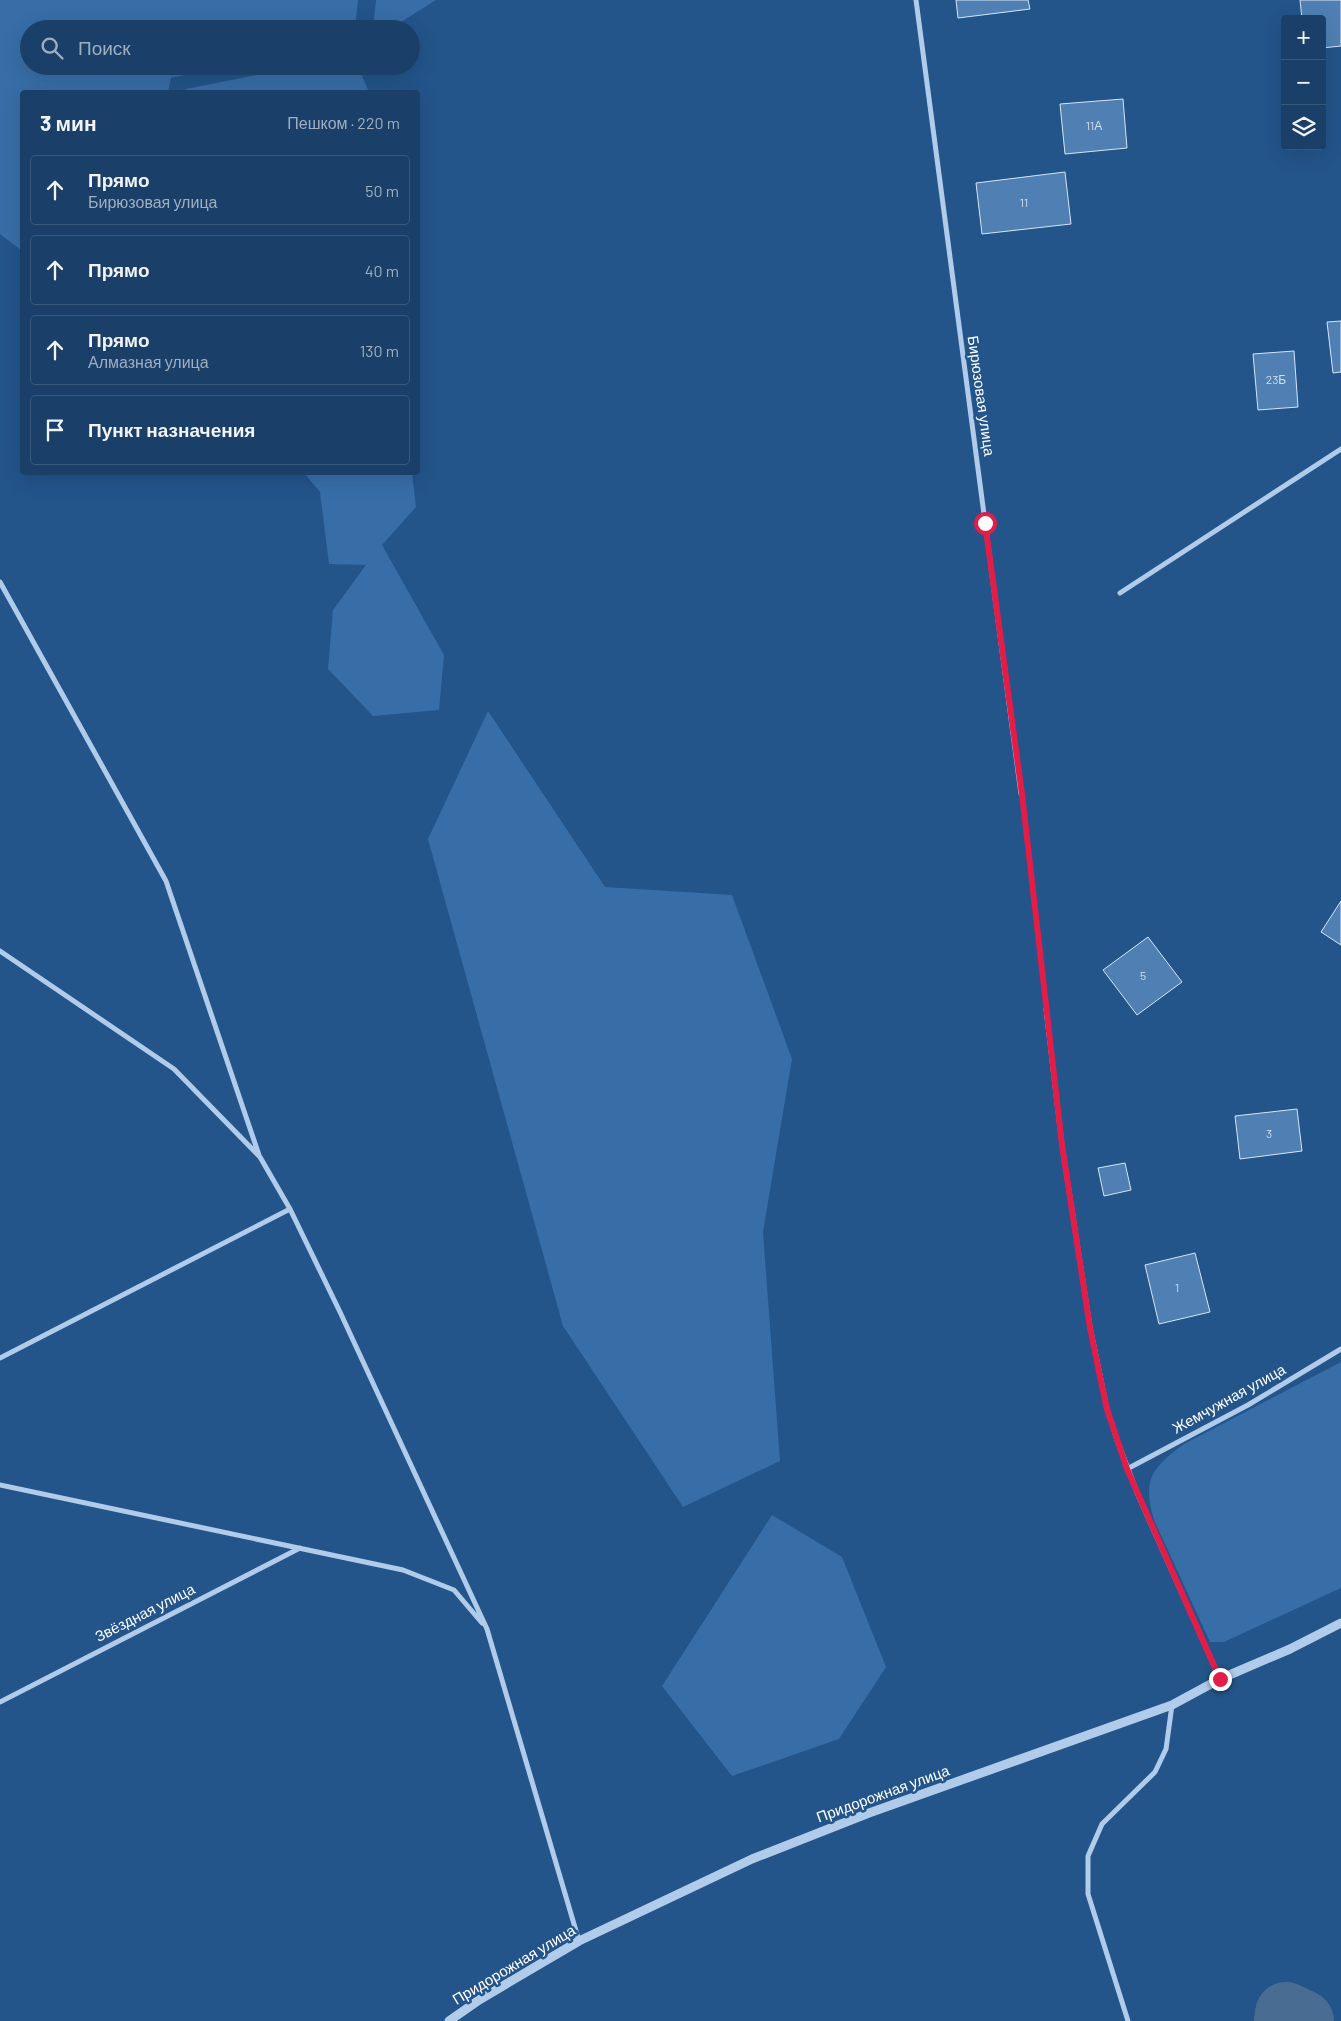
<!DOCTYPE html>
<html lang="ru">
<head>
<meta charset="utf-8">
<style>
  :root { --surface:#1a3f68; --page:#274a71; --text:#f1f3f6; --muted:#9fafc0; --line:#38587c }
  body { margin:0; font-family:Barlow,sans-serif; background:var(--page); color:var(--text) }
  .controls { position:absolute; right:15px; top:15px; display:grid; overflow:hidden; border-radius:5px; box-shadow:0 5px 20px #0002 }
  .controls button { width:45px; height:45px; display:grid; place-items:center; padding:0; border:0; border-bottom:1px solid var(--line); background:var(--surface); color:var(--text); font:25px sans-serif }
  .stop { position:absolute; width:15px; height:15px; margin:-11px; border:4px solid #e11d48; border-radius:50%; background:#fff }
  .stop.end { background:#e11d48; border-color:#fff; box-shadow:0 1px 5px #0008 }
  .list { margin:0; padding:0; list-style:none }
  h2 { display:flex; justify-content:space-between; align-items:center; height:65px; margin:0; padding:0 20px; font-size:21px }
  h2 small { font-size:16px; font-weight:400; color:var(--muted) }
  .list li { display:grid; grid-template-columns:32px 1fr auto; gap:15px; align-items:center; box-sizing:border-box; height:70px; margin:0 10px 10px; padding:0 10px; border:1px solid var(--line); border-radius:5px }
  .list b { display:block; font-size:19px; white-space:nowrap }
  .list p { margin:0; font-size:16px; white-space:nowrap; color:var(--muted) }
  .list em { font-size:16px; font-style:normal; color:var(--muted) }
  .icon { flex:none; width:28px; height:28px; fill:none; stroke:currentColor; stroke-width:2; stroke-linecap:round; stroke-linejoin:round }
  .map { position:relative; flex:none; width:1341px; height:2021px; overflow:hidden }
  .search { position:absolute; background:var(--surface); box-shadow:0 5px 20px #0002; left:20px; top:20px; width:400px; height:55px; display:flex; align-items:center; gap:12px; box-sizing:border-box; padding:0 18px; border-radius:28px; color:var(--muted); font-size:19px }
  .panel { position:absolute; background:var(--surface); box-shadow:0 5px 20px #0002; left:20px; top:90px; width:400px; height:385px; border-radius:5px }
  .map>svg:first-child { display:block }
  .green { fill:#376ea7 }
  .lines { fill:none; stroke-linecap:round; stroke-linejoin:round }
  .river { stroke:#496c92; stroke-width:62 }
  .building { fill:#5080b3; stroke:#d4e6f8 }
  .path { stroke:#b0ccea; stroke-width:3; stroke-dasharray:2.5 4; stroke-linecap:butt }
  .minor { stroke:#b0ccea; stroke-width:5 }
  .tertiary { stroke:#b0ccea; stroke-width:9 }
  .route { stroke:#e11d48; stroke-width:6 }
  .labels { text-anchor:middle; stroke-width:5; stroke-linejoin:round; paint-order:stroke }
  .number-label { font-size:12px; fill:#d3dfec }
  .street-label { font-size:15px; fill:#fff; stroke:#23548a }
</style>
</head>
<body>
<div class="map">
<svg width="1341" height="2021" viewBox="0 0 1341 2021">
  <rect width="100%" height="100%" fill="#23548a"/>
  <path class="green" d="M0 0H358L355 29H29V66H223L171 78 168 92H22V251L0 234Z
    M376 0H436L390 29H373Z
    M302 66H358L369 92H186V89Z
    M304 473H412L416 507 382 545 444 655 439 710 373 716 328 669 333 610 366 565 329 564 320 492Z
    M488 711 605 887 732 895 792 1059 763 1232 780 1461 683 1507 563 1326 428 839Z
    M1341 1362V1588L1224 1642H1210L1154 1520C1142 1479 1152 1468 1184 1444Z
    M772 1515 842 1557 886 1667 839 1739 732 1776 662 1686Z"/>
  <g class="lines">
    <path class="river" d="M1285 2021 1286 2013 1303 2021"/>
  </g>
  <path class="building" d="M956 0H1028L1030 9 958 18Z
    M1300 0H1341V46L1322 48V19H1302Z
    M1123 99 1127 148 1065 154 1060 104Z
    M1065 172 1071 224 982 234 976 183Z
    M1341 321V372L1333 373 1327 322Z
    M1294 351 1298 407 1258 410 1253 354Z
    M1341 901V945L1321 932Z
    M1148 937 1182 982 1137 1015 1103 970Z
    M1297 1109 1302 1151 1240 1159 1235 1116Z
    M1125 1163 1131 1190 1104 1196 1098 1168Z
    M1195 1253 1210 1312 1159 1324 1145 1265Z"/>
  <g class="lines">
    <path class="path" d="M1024 812 1044 990"/>
    <path class="minor" d="M916 0 1021 794
      M0 582 166 881 259 1155
      M1120 593 1341 449
      M0 951 174 1069 260 1157 290 1209 340 1312 487 1629 579 1941
      M1046 1009 1062 1145 1090 1327 1107 1409 1117 1440 1138 1495 1220 1679
      M0 1358 290 1209
      M1127 1469 1248 1405 1341 1349
      M0 1485 403 1570 454 1590 482 1623
      M0 1702 300 1548
      M1128 2021 1088 1894V1856L1102 1824 1155 1772 1166 1749 1172 1705"/>
    <path class="tertiary" d="M449 2021 479 2000 579 1941 752 1859 869 1813 1172 1705 1220 1679 1290 1649 1341 1623"/>
  </g>
  <g class="lines">
    <path class="route" d="M985 523 1022 794 1062 1145 1090 1328 1099 1372 1107 1409 1127 1469 1220 1679"/>
  </g>
  <g class="labels">
    <g class="number-label">
      <text x="1094" y="130">11А</text>
      <text x="1024" y="207">11</text>
      <text x="1276" y="384">23Б</text>
      <text x="1143" y="980">5</text>
      <text x="1269" y="1138">3</text>
      <text x="1177" y="1292">1</text>
    </g>
    <g class="street-label">
      <text transform="translate(981 396) rotate(82)" y="5">Бирюзовая улица</text>
      <text transform="translate(1229 1399) rotate(-29)" y="5">Жемчужная улица</text>
      <text transform="translate(145 1613) rotate(-27)" y="5">Звёздная улица</text>
      <text transform="translate(883 1794) rotate(-20)" y="5">Придорожная улица</text>
      <text transform="translate(514 1965) rotate(-31)" y="5">Придорожная улица</text>
    </g>
  </g>
</svg>
<div class="controls">
<button>+</button>
<button>−</button>
<button><svg class="icon" aria-label="layers" viewBox="0 0 24 24"><path d="M12 4l9 5-9 5-9-5zM3 14l9 5 9-5"/></svg></button>
</div>
<div class="stop" style="left:985px;top:523px"></div>
<div class="stop end" style="left:1220px;top:1679px"></div>
<div class="search"><svg class="icon" aria-label="search" viewBox="0 0 24 24"><circle cx="10" cy="10" r="6"/><path d="M15 15l6 6"/></svg>Поиск</div>
<section class="panel">
<h2>3 мин<small>Пешком · 220 m</small></h2>
<ul class="list">
<li><svg class="icon" aria-label="ahead" viewBox="0 0 24 24"><path d="M12 20V5M6 11l6-6 6 6"/></svg><div><b>Прямо</b><p>Бирюзовая улица</p></div><em>50 m</em></li>
<li><svg class="icon" aria-label="ahead" viewBox="0 0 24 24"><path d="M12 20V5M6 11l6-6 6 6"/></svg><div><b>Прямо</b></div><em>40 m</em></li>
<li><svg class="icon" aria-label="ahead" viewBox="0 0 24 24"><path d="M12 20V5M6 11l6-6 6 6"/></svg><div><b>Прямо</b><p>Алмазная улица</p></div><em>130 m</em></li>
<li><svg class="icon" aria-label="arrive" viewBox="0 0 24 24"><path d="M6 21V4h12l-3 4 3 4H6"/></svg><div><b>Пункт назначения</b></div></li>
</ul>
</section>
</div>
</body>
</html>
